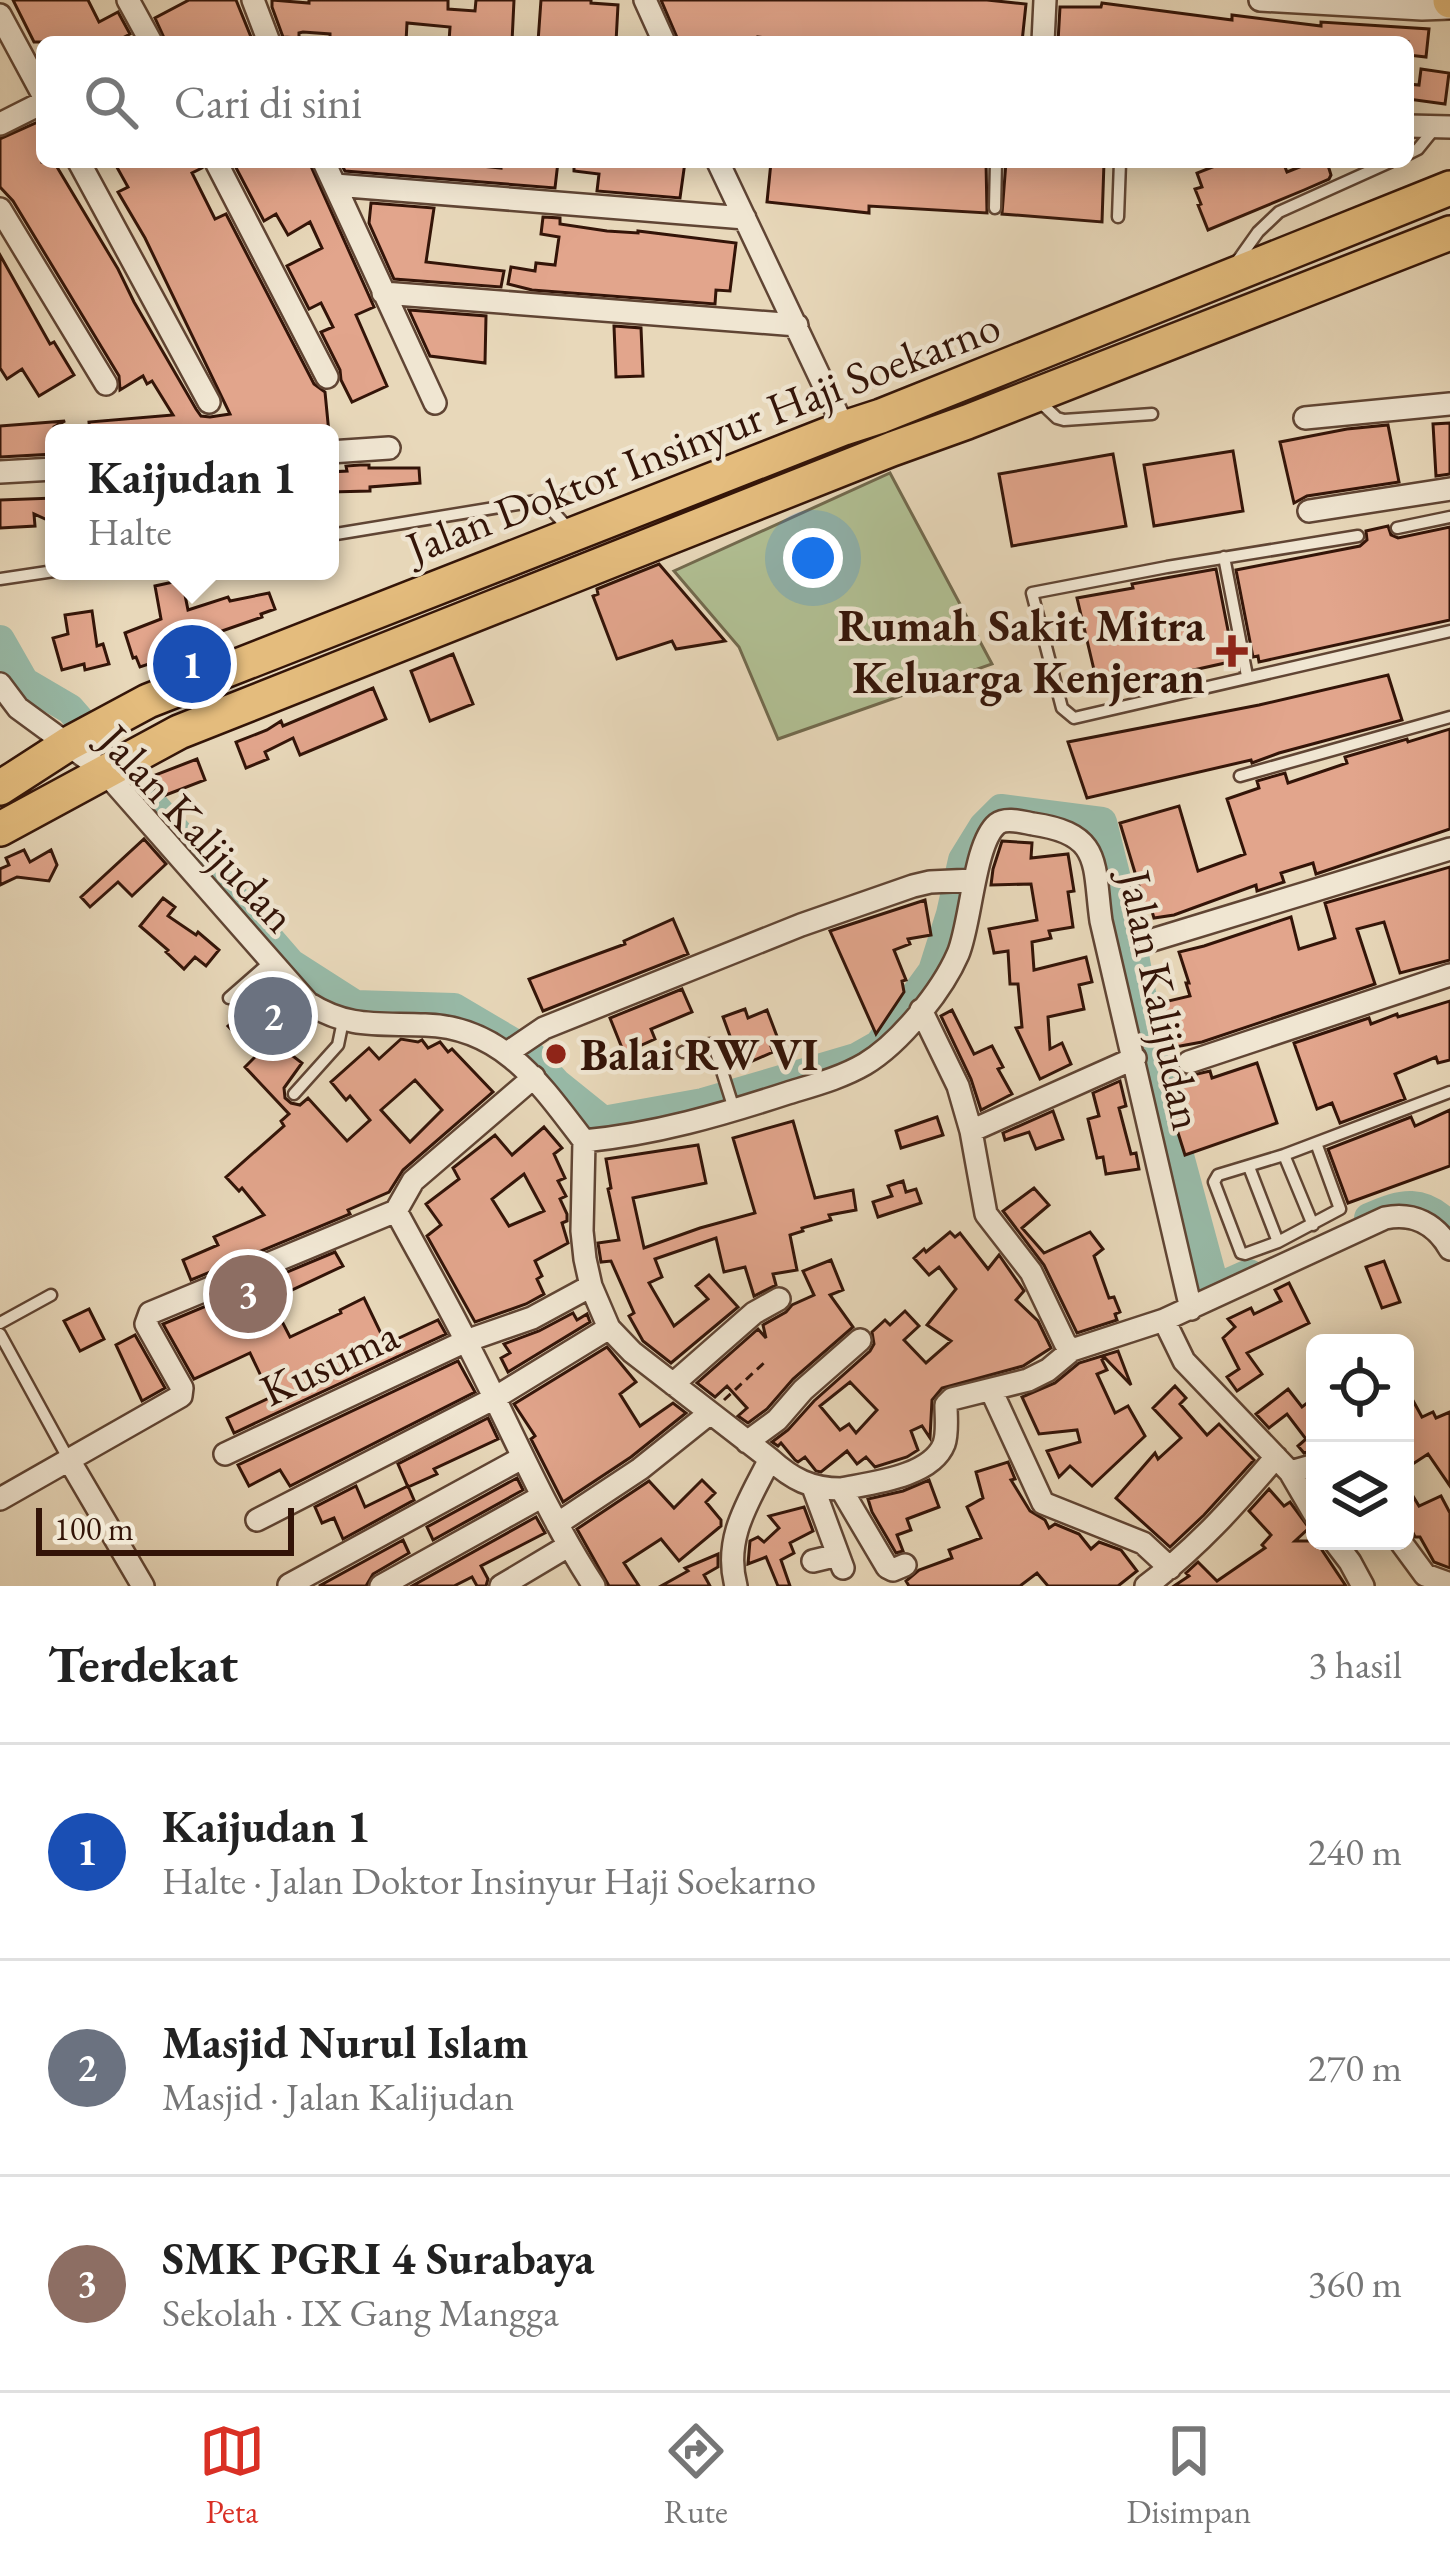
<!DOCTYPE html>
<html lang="id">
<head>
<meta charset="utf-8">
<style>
  :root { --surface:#fff; --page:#f6f6f6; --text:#222; --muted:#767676; --line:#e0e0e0; --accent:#d93025 }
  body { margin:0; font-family:"EB Garamond",serif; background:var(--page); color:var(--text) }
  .controls { position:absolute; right:36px; bottom:36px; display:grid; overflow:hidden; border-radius:18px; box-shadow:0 6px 30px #0003 }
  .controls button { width:108px; height:108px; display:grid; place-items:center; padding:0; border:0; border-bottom:3px solid var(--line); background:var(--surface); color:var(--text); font:60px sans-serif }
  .scale { position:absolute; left:36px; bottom:30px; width:258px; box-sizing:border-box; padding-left:12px; border:6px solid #331408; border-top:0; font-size:33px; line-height:42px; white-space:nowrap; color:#331408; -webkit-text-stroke:9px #f0e6d2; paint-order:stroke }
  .you { position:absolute; left:813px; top:558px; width:42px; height:42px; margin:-30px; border:9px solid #fff; border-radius:50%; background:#1a73e8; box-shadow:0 0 0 18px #1a73e833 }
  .badge { display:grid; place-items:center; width:78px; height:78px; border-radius:50%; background:var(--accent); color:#fff; font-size:39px; font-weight:700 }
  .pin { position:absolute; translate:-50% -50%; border:6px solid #fff; box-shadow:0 3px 12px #0006 }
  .popup { position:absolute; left:45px; top:424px; width:294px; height:156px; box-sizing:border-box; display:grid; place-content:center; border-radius:18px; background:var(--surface); filter:drop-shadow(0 3px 9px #0005); font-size:39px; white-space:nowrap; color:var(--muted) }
  .popup b { font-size:45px; color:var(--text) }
  .popup::after { content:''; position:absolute; left:50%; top:100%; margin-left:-24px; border:24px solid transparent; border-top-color:var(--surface) }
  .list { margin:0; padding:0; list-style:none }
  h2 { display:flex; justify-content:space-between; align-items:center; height:156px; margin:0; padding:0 48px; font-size:51px }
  h2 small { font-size:39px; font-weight:400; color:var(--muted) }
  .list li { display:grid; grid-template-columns:78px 1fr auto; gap:36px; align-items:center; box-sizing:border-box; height:216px; padding:0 48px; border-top:3px solid var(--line) }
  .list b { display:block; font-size:45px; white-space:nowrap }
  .list p { margin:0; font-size:39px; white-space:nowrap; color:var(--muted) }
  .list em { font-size:39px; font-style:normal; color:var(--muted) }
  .icon { flex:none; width:66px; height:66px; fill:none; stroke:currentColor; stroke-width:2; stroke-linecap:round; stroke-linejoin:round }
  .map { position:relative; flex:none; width:1450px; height:1586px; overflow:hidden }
  .search { position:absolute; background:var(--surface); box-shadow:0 6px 30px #0003; left:36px; right:36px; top:36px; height:132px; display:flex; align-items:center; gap:30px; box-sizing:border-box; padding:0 42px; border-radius:18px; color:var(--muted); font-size:45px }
  .sheet { height:804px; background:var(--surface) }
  nav { display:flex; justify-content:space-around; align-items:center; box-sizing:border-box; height:168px; border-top:3px solid var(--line); background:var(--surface); font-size:33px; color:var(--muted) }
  nav a { display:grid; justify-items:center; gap:6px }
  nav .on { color:var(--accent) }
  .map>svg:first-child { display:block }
  .green { fill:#b1c094; stroke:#726a4e; stroke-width:3 }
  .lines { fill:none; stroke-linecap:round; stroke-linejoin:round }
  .river { stroke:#98bba9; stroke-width:30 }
  .building { fill:#e2a58c; stroke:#331408; stroke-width:3; fill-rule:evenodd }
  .service-casing { stroke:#604534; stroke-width:15 }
  .minor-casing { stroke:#604534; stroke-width:26 }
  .primary-casing { stroke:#331408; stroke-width:38 }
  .path { stroke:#331408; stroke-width:3; stroke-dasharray:9 6; stroke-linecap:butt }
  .service { stroke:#f0e6d2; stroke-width:10 }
  .minor { stroke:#f0e6d2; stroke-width:21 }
  .primary { stroke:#e4bc7d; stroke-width:33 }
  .poi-dot { fill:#8f2418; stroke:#f0e6d2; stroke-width:4.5 }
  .labels { text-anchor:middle; stroke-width:9; stroke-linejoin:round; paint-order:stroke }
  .street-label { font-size:45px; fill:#331408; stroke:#f0e6d2 }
  .poi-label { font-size:45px; font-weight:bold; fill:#331408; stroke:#f0e6d2; text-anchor:end }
</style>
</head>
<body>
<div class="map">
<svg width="1450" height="1586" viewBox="0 0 1450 1586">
  <rect width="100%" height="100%" fill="#e8d8ba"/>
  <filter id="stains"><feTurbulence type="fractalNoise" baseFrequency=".00167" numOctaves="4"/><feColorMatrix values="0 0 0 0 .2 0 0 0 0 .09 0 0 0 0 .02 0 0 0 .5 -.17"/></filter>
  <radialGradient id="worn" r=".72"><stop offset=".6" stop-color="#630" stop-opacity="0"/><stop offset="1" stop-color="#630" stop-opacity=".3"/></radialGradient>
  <path class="green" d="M890 473 992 664 778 739 739 647 674 571Z"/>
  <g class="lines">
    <path class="river" d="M0 640 24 682 70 709 291 964 355 1005 454 1008 527 1051 557 1084 603 1121 703 1103 856 1058 879 1045 933 971 951 914 963 860 984 826 1001 809 1102 822 1131 939 1154 1063 1215 1289 1249 1274
      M1369 1218C1402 1203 1423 1198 1450 1227"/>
  </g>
  <path class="building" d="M13 0H88L99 22 118 12 130 34 115 42H34Z
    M189 0H236L251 37 243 42H166L155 18Z
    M272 0 309 3V0H448V9L475 11 476 0H514L512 42H449L450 27 407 23 406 42 330 40V34L303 32 299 33V38L283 37 272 7Z
    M541 0H591V3L618 5 616 42H538Z
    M661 0H987L1026 4 1022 42 938 39V42H804L758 37V42H679Z
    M1102 3 1232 20V15L1321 26V22L1429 29 1426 57 1408 55V42L1310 39V42L1118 40V42H1058L1060 7H1101Z
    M1421 69 1449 73 1445 104 1408 99V84L1419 85Z
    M38 122 42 129V162H54L118 269 134 302 196 409 201 416 210 417 230 414 145 238 118 192 128 187 114 162H201L202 168 192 173 215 219 226 214 314 384 325 392 329 433H90L89 422 173 415 152 381 147 384 143 376 120 390 119 376 13 201 0 187V139Z
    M233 162H309L374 307 356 315 387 386 352 402 341 380 340 370 321 332 333 327 321 303 309 309 287 266 322 248 310 222 288 235 276 214 264 221Z
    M340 162H443L501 168V162H558L555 188 345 171Z
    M574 162H685L680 198 597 191 599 174 574 171Z
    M771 162H986L987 213 869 206V213L767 202Z
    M1006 162H1104L1102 222 1002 214Z
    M1225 162H1283L1287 172 1312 162H1327L1331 175 1329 179 1304 190 1208 230 1198 205 1201 204 1195 189 1202 187 1197 173Z
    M371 203 434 208 426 262 504 271 501 287 394 279 369 223Z
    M543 217 560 218V224L607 231 638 233V231L736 243 730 291 716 290 715 304 532 290 508 284 511 267 535 271 536 263 555 265 559 237 541 234Z
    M0 255 50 344 54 342 74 375 39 396 22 369 7 379 0 368Z
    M409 310 486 316 485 363 430 356Z
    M614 326 641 328 643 376 616 377Z
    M65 421 54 427V454L0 457V426Z
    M1450 423V474L1436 476 1433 424Z
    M1388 425 1399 482 1307 496 1294 503 1280 442 1347 429Z
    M1233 451 1243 511 1154 526 1144 465Z
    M1113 454 1126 526 1012 546 999 474Z
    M360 465H369V468H419L420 483 370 487V491L330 492V472L347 471 346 466Z
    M54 498V523L34 514 35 526 0 528V500Z
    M1388 526 1391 535 1398 538 1450 527V620L1259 662 1258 656 1253 657 1236 570 1360 546 1367 540 1366 531Z
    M659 564 725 641 676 649 672 641 617 659 593 596 598 594 597 589Z
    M1216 569 1234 661 1099 691 1077 598 1133 588 1132 584Z
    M182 580 188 610 228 597 230 601 269 593 275 609 261 614 262 617 179 646 182 653 140 667 136 657 133 658 125 633 161 619 155 586Z
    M92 611 97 646 103 644 109 664 85 670 84 664 62 670 53 638 68 634 65 615Z
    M453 654 473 704 430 721 411 671Z
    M1388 675 1402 720 1279 753 1252 763 1251 760 1087 798 1068 742 1259 705Z
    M373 688 386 719 300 755 293 738 265 752 268 759 246 768 236 742 267 730 281 721 283 726Z
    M1450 729V829L1316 874 1313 863 1281 873 1284 882 1257 891 1256 885 1174 915 1154 918 1151 908 1129 913 1123 890 1139 886 1120 823 1179 806 1198 871 1245 854 1227 799 1259 788 1257 781 1285 773 1288 783 1347 763 1345 757 1407 739 1408 742Z
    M197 759 205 780 158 798 150 777Z
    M144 839 166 864 132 896 118 882 90 907 81 897Z
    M1002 841 1032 843 1031 858 1068 854 1074 891 1068 892 1073 927 1049 931 1051 938 1032 942 1034 970 1086 957 1092 982 1079 985 1084 1009 1048 1017 1050 1049 1062 1043 1071 1064 1040 1079 1016 1028 1022 1027 1018 984H1010L1008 951 994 953 989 929 1037 920 1031 884 991 885 993 869Z
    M24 850 30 862 51 850 57 865 49 881 17 877 0 885V869L9 865 6 858Z
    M1450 867V960L1400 973 1384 922 1357 929 1375 984 1202 1042 1175 1047 1164 1002 1190 996 1186 983H1189L1179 952 1204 946 1291 917 1299 949 1335 938 1325 903Z
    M163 898 175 907 168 916 196 935 198 932 219 950 206 966 195 957 184 969 166 952 168 950 140 926Z
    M925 900 931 935 908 939 910 944 894 950 906 980 902 981 904 992 876 1034 830 931Z
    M673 919 688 954 543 1011 529 979 625 944 624 941Z
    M266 983 304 1028 281 1047 302 1063 284 1088 285 1098 291 1103 300 1105 308 1098 347 1141 370 1120 350 1096 346 1100 331 1082 369 1048 379 1059 401 1039 418 1042 422 1040 428 1048 440 1042 448 1052 452 1049 493 1092 403 1170 389 1192 348 1210 350 1214 191 1280 183 1260 218 1245 214 1237 264 1215 242 1188 239 1191 226 1177 284 1126 281 1121 289 1114 245 1067 256 1056 228 1026 247 1009 242 1004ZM415 1080 442 1110 410 1142 381 1110Z
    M682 989 692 1012 651 1029 655 1039 624 1053 610 1018Z
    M1450 1001V1060L1438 1063 1436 1057 1395 1074 1405 1099 1340 1123 1332 1103 1317 1109 1294 1043 1369 1018 1371 1024 1397 1014 1398 1017Z
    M745 1009 748 1018 767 1010 778 1039 769 1041 773 1052 741 1066 723 1017Z
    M952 1010 974 1054 992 1046 1003 1067 998 1069 1012 1094 981 1110 971 1079 941 1016Z
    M1257 1063 1277 1123 1185 1155 1162 1082 1210 1071 1212 1078Z
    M1120 1081 1126 1106 1119 1108 1131 1154 1136 1153 1139 1169 1106 1174 1103 1157 1097 1158 1088 1119 1099 1116 1093 1093Z
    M1450 1110V1166L1348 1203 1328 1149 1411 1117 1415 1126Z
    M1053 1111 1063 1139 1036 1149 1029 1132 1005 1140 1003 1133Z
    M937 1117 943 1135 901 1148 896 1131Z
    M793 1121 815 1198 853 1190 856 1210 829 1215 831 1220 802 1228 803 1231 790 1235 797 1270 773 1274 776 1285 754 1296 745 1267 724 1272 716 1238 655 1259 662 1277 649 1283 674 1326 708 1299 696 1286 709 1275 738 1307 671 1363 643 1341 629 1316 634 1313 611 1261 601 1262 598 1243 619 1240 608 1189 611 1188 606 1159 698 1145 706 1183 633 1198 644 1248 700 1228 755 1213 733 1138Z
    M544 1127 562 1148 554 1154 565 1178 558 1181 566 1196 560 1199 567 1214V1221L562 1223 568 1243 535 1261 542 1276 537 1279 544 1294 526 1304 475 1322 427 1236 441 1225 426 1204 459 1179 453 1168 495 1135 512 1155ZM524 1174 544 1211 509 1226 492 1199Z
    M903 1181 906 1192 916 1189 921 1203 878 1217 873 1202 892 1196 888 1186Z
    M1034 1188 1049 1205 1022 1228 1044 1253 1090 1232 1103 1249 1094 1256 1109 1298 1114 1297 1120 1312 1115 1314 1117 1320 1077 1333 1044 1265 1003 1211Z
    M950 1232 955 1237 960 1233 988 1269 999 1255 1024 1291 1016 1300 1038 1321 1051 1348 1023 1366 942 1388 932 1400 930 1438 922 1426 911 1431 918 1450 907 1457 875 1467 866 1457 857 1464 847 1451 821 1472 816 1471 805 1457 798 1462 795 1460 781 1443 778 1446 772 1442 788 1430 814 1401 870 1351 874 1344 872 1332 885 1320 890 1325 905 1311 919 1326 904 1340 926 1363 951 1341 927 1325 956 1289 939 1267 929 1275 914 1258 924 1249 926 1252ZM850 1382 877 1410 856 1433 849 1424 840 1430 820 1406Z
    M335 1252 343 1266 271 1300 290 1337 341 1313 340 1310 364 1298 386 1344 438 1320 446 1334 234 1433 227 1418 271 1397 250 1353 194 1379 163 1324Z
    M831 1260 843 1290 830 1295 853 1327 793 1379 767 1409 748 1423 738 1416 747 1408 727 1386 715 1397 697 1383 758 1329 766 1338 763 1325 786 1312 792 1305 814 1295 803 1271Z
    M1384 1261 1400 1302 1382 1308 1366 1267Z
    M1289 1283 1309 1323 1247 1353 1262 1374 1237 1391 1227 1377 1239 1369 1223 1338 1235 1327 1228 1319 1251 1308 1254 1314 1281 1301 1275 1290Z
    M89 1309 104 1339 80 1351 64 1321Z
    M573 1313 577 1320 587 1314 590 1322 508 1372 501 1358 510 1353 504 1344 539 1331Z
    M135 1335 165 1388 142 1401 116 1345Z
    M607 1347 636 1382 620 1394 640 1426 673 1403 686 1413 631 1457 563 1502 531 1439 535 1436 514 1404Z
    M1118 1351 1131 1385 1105 1358 1102 1360 1107 1370 1097 1374 1115 1413 1128 1406 1145 1436 1092 1486 1070 1466 1059 1477 1047 1451 1080 1442 1077 1430 1039 1434 1022 1397 1055 1383 1079 1363Z
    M458 1361 475 1392 290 1486 280 1470 249 1486 238 1465Z
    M1175 1386 1186 1398 1180 1404 1207 1435 1219 1424 1254 1460 1204 1515 1170 1547 1116 1498 1155 1453 1158 1459 1181 1438 1153 1408Z
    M1405 1386 1422 1417 1433 1412 1436 1418 1450 1412V1486L1428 1454 1405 1469Z
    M1288 1389 1302 1407 1315 1397V1450L1304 1453 1298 1446 1306 1439 1287 1414 1269 1428 1256 1414Z
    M488 1418 498 1439 434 1469 437 1474 408 1487 398 1464Z
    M1008 1462 1015 1479 1011 1480 1030 1511 1045 1520 1049 1528 1055 1524 1079 1534 1091 1549 1099 1542 1121 1550 1137 1571 1118 1586H1048L1037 1573 1020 1586H909L906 1581 919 1570 952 1558 949 1550 981 1538 967 1507 983 1498 976 1472Z
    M517 1478 523 1490 433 1540 427 1527Z
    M702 1480 715 1493 706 1502 721 1520V1526L679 1561 661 1539 624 1563 639 1586H609L577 1529 649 1481 674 1508Z
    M929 1480 939 1507 907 1519 911 1530 897 1535 903 1551 896 1553 872 1512 868 1499 903 1491Z
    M1405 1483 1419 1506 1441 1496 1450 1513V1568L1434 1562 1420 1537H1415L1405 1516Z
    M356 1486 365 1507 408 1486 414 1500 343 1539 334 1518 322 1523 315 1507Z
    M1269 1489 1284 1506 1290 1502 1309 1528 1295 1541H1319L1322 1550 1346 1586H1174L1189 1576 1186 1573 1198 1562 1217 1581 1265 1548 1262 1545 1271 1535 1249 1511Z
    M804 1507 813 1531 790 1543 794 1553 781 1560 790 1586H778L766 1557 748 1564 750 1541 758 1537 764 1542 779 1528 769 1516Z
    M536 1517 545 1533 481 1566 488 1579 486 1586H477L472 1577 454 1586H412Z
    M403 1540 409 1553 373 1574 366 1586H319Z
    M718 1554V1567L704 1575 710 1586H661L688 1571 685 1568Z"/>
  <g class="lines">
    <g class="service-casing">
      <path id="service" d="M1408 154 1418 149 1435 128
        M995 208 996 162
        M1118 217 1120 162
        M1236 263 1258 232 1279 212 1390 162
        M1037 399 1057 418 1064 420 1152 414
        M1397 528 1450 517
        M330 535 536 501 548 506 570 530
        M1358 536 1167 567 1032 593 1062 708 1074 718 1450 631
        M1224 557 1247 676
        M0 579 54 571
        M1240 776 1450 717
        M229 998 270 962
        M683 1052 710 1044 714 1046 734 1109
        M294 1094 338 1045 343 1021
        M1316 1143 1340 1209 1278 1242 1245 1254 1241 1253 1214 1182 1218 1175 1284 1155 1450 1092
        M1284 1155 1313 1225
        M1249 1167 1278 1242
        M0 1323 51 1295
        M0 1334 69 1460"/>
    </g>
    <g class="minor-casing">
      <path id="minor" d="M128 0 151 42
        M253 0 269 42
        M645 0 664 42
        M1260 0 1422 9 1450 8
        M0 15 42 93
        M1043 42 1045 0
        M0 124 42 103
        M1408 126 1450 127
        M79 162 209 402
        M216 162 327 377
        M324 162 435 403
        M718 162 844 428
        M335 185 745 218
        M0 209 106 384
        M383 293 797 325
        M1305 418 1450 404
        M330 452 389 448
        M0 472 54 469
        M1309 511 1450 489
        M0 684 18 708 104 771 308 1003C349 1029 379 1023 425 1025 503 1027 541 1085 584 1141
        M1149 941 1450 849
        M921 1010 958 1086 971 1131 986 1214 1031 1272 1065 1343 1072 1350
        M507 1053 544 1028 801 925 913 886 930 882 974 880
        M1189 1062 1450 975
        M534 1077 413 1181 396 1211C419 1254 444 1297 466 1341 509 1423 543 1508 594 1586
        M971 1131 1135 1058
        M584 1141C655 1134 721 1115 788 1093 814 1085 841 1078 865 1064 900 1043 942 991 958 954 971 924 974 843 997 824 1006 817 1022 822 1033 824 1103 834 1093 864 1101 921L1191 1309
        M584 1141 582 1231 585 1259 591 1286 609 1328 632 1352 770 1459C749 1501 723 1538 736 1586
        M1164 1320 1184 1361 1290 1472 1315 1515
        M673 1384 754 1313 779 1299
        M991 1390 1043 1503 1143 1543 1170 1568
        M747 1442 777 1420 803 1390 860 1340
        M225 1454 466 1341 532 1318 591 1286
        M770 1459C792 1479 811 1489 841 1489L887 1567 893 1570 905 1565
        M69 1460 143 1586
        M1290 1472 1315 1465
        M813 1487 843 1568
        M841 1489C871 1483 931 1477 944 1444 948 1433 946 1417 946 1405L952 1399 1028 1380 1048 1370 1072 1350 1164 1320 1385 1218C1413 1212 1436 1224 1450 1249
        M0 1499 181 1396 182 1388 146 1324 150 1313 396 1211
        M257 1520 493 1399 609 1328
        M557 1524 640 1469 710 1413
        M1334 1541 1350 1562 1363 1586
        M1400 1541 1425 1575 1450 1584
        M813 1561 838 1555
        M289 1585 522 1458
        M381 1586 541 1497
        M501 1586 568 1546
        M1146 1586C1196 1549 1236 1504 1276 1457"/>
    </g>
    <g class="primary-casing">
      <path id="primary" d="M1450 0V1
        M0 788 68 744 148 701 844 428 881 416 1450 188
        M0 829 179 732 892 449 967 422 1450 233"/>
    </g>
    <path class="path" d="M724 1400 766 1361"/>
    <use href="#service" class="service"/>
    <use href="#minor" class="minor"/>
    <use href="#primary" class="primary"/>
  </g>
  <g class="poi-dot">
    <path d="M1226 633h12v12h12v12h-12v12h-12v-12h-12v-12h12z"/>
    <circle cx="556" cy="1054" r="12"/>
  </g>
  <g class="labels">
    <g class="street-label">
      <text transform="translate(703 436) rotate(-21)" y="16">Jalan Doktor Insinyur Haji Soekarno</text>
      <text transform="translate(198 828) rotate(47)" y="16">Jalan Kalijudan</text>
      <text transform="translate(1162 1000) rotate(78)" y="16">Jalan Kalijudan</text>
      <text transform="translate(329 1362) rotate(-25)" y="16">Kusuma</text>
    </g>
    <g class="poi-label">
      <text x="1205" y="641">Rumah Sakit Mitra<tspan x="1205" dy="52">Keluarga Kenjeran</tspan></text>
      <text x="580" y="1070" text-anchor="start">Balai RW VI</text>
    </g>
  </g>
  <rect width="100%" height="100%" filter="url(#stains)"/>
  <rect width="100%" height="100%" fill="url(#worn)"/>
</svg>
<div class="controls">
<button><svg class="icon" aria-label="locate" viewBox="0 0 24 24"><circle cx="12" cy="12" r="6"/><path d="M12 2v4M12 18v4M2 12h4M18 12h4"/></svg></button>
<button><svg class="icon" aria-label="layers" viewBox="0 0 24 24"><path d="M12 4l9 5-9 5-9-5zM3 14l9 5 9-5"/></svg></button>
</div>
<div class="scale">100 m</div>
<div class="you"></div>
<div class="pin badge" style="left:192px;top:664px;background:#1a4fb4">1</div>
<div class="popup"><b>Kaijudan 1</b>Halte</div>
<div class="pin badge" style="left:273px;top:1016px;background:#6b7280">2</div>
<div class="pin badge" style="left:248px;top:1294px;background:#8d6e63">3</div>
<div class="search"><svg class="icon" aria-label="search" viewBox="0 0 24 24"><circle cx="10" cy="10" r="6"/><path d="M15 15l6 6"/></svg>Cari di sini</div>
</div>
<section class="sheet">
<h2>Terdekat<small>3 hasil</small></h2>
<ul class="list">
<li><span class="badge" style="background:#1a4fb4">1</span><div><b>Kaijudan 1</b><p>Halte · Jalan Doktor Insinyur Haji Soekarno</p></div><em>240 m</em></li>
<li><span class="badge" style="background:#6b7280">2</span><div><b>Masjid Nurul Islam</b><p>Masjid · Jalan Kalijudan</p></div><em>270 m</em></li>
<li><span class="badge" style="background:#8d6e63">3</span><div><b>SMK PGRI 4 Surabaya</b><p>Sekolah · IX Gang Mangga</p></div><em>360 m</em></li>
</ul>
</section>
<nav>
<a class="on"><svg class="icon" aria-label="map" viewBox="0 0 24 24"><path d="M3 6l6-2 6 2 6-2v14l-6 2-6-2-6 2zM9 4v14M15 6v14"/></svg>Peta</a>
<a><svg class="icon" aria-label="directions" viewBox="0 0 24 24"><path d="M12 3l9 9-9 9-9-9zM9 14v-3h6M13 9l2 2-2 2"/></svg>Rute</a>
<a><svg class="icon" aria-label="saved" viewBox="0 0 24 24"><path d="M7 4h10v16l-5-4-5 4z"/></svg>Disimpan</a>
</nav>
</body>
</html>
